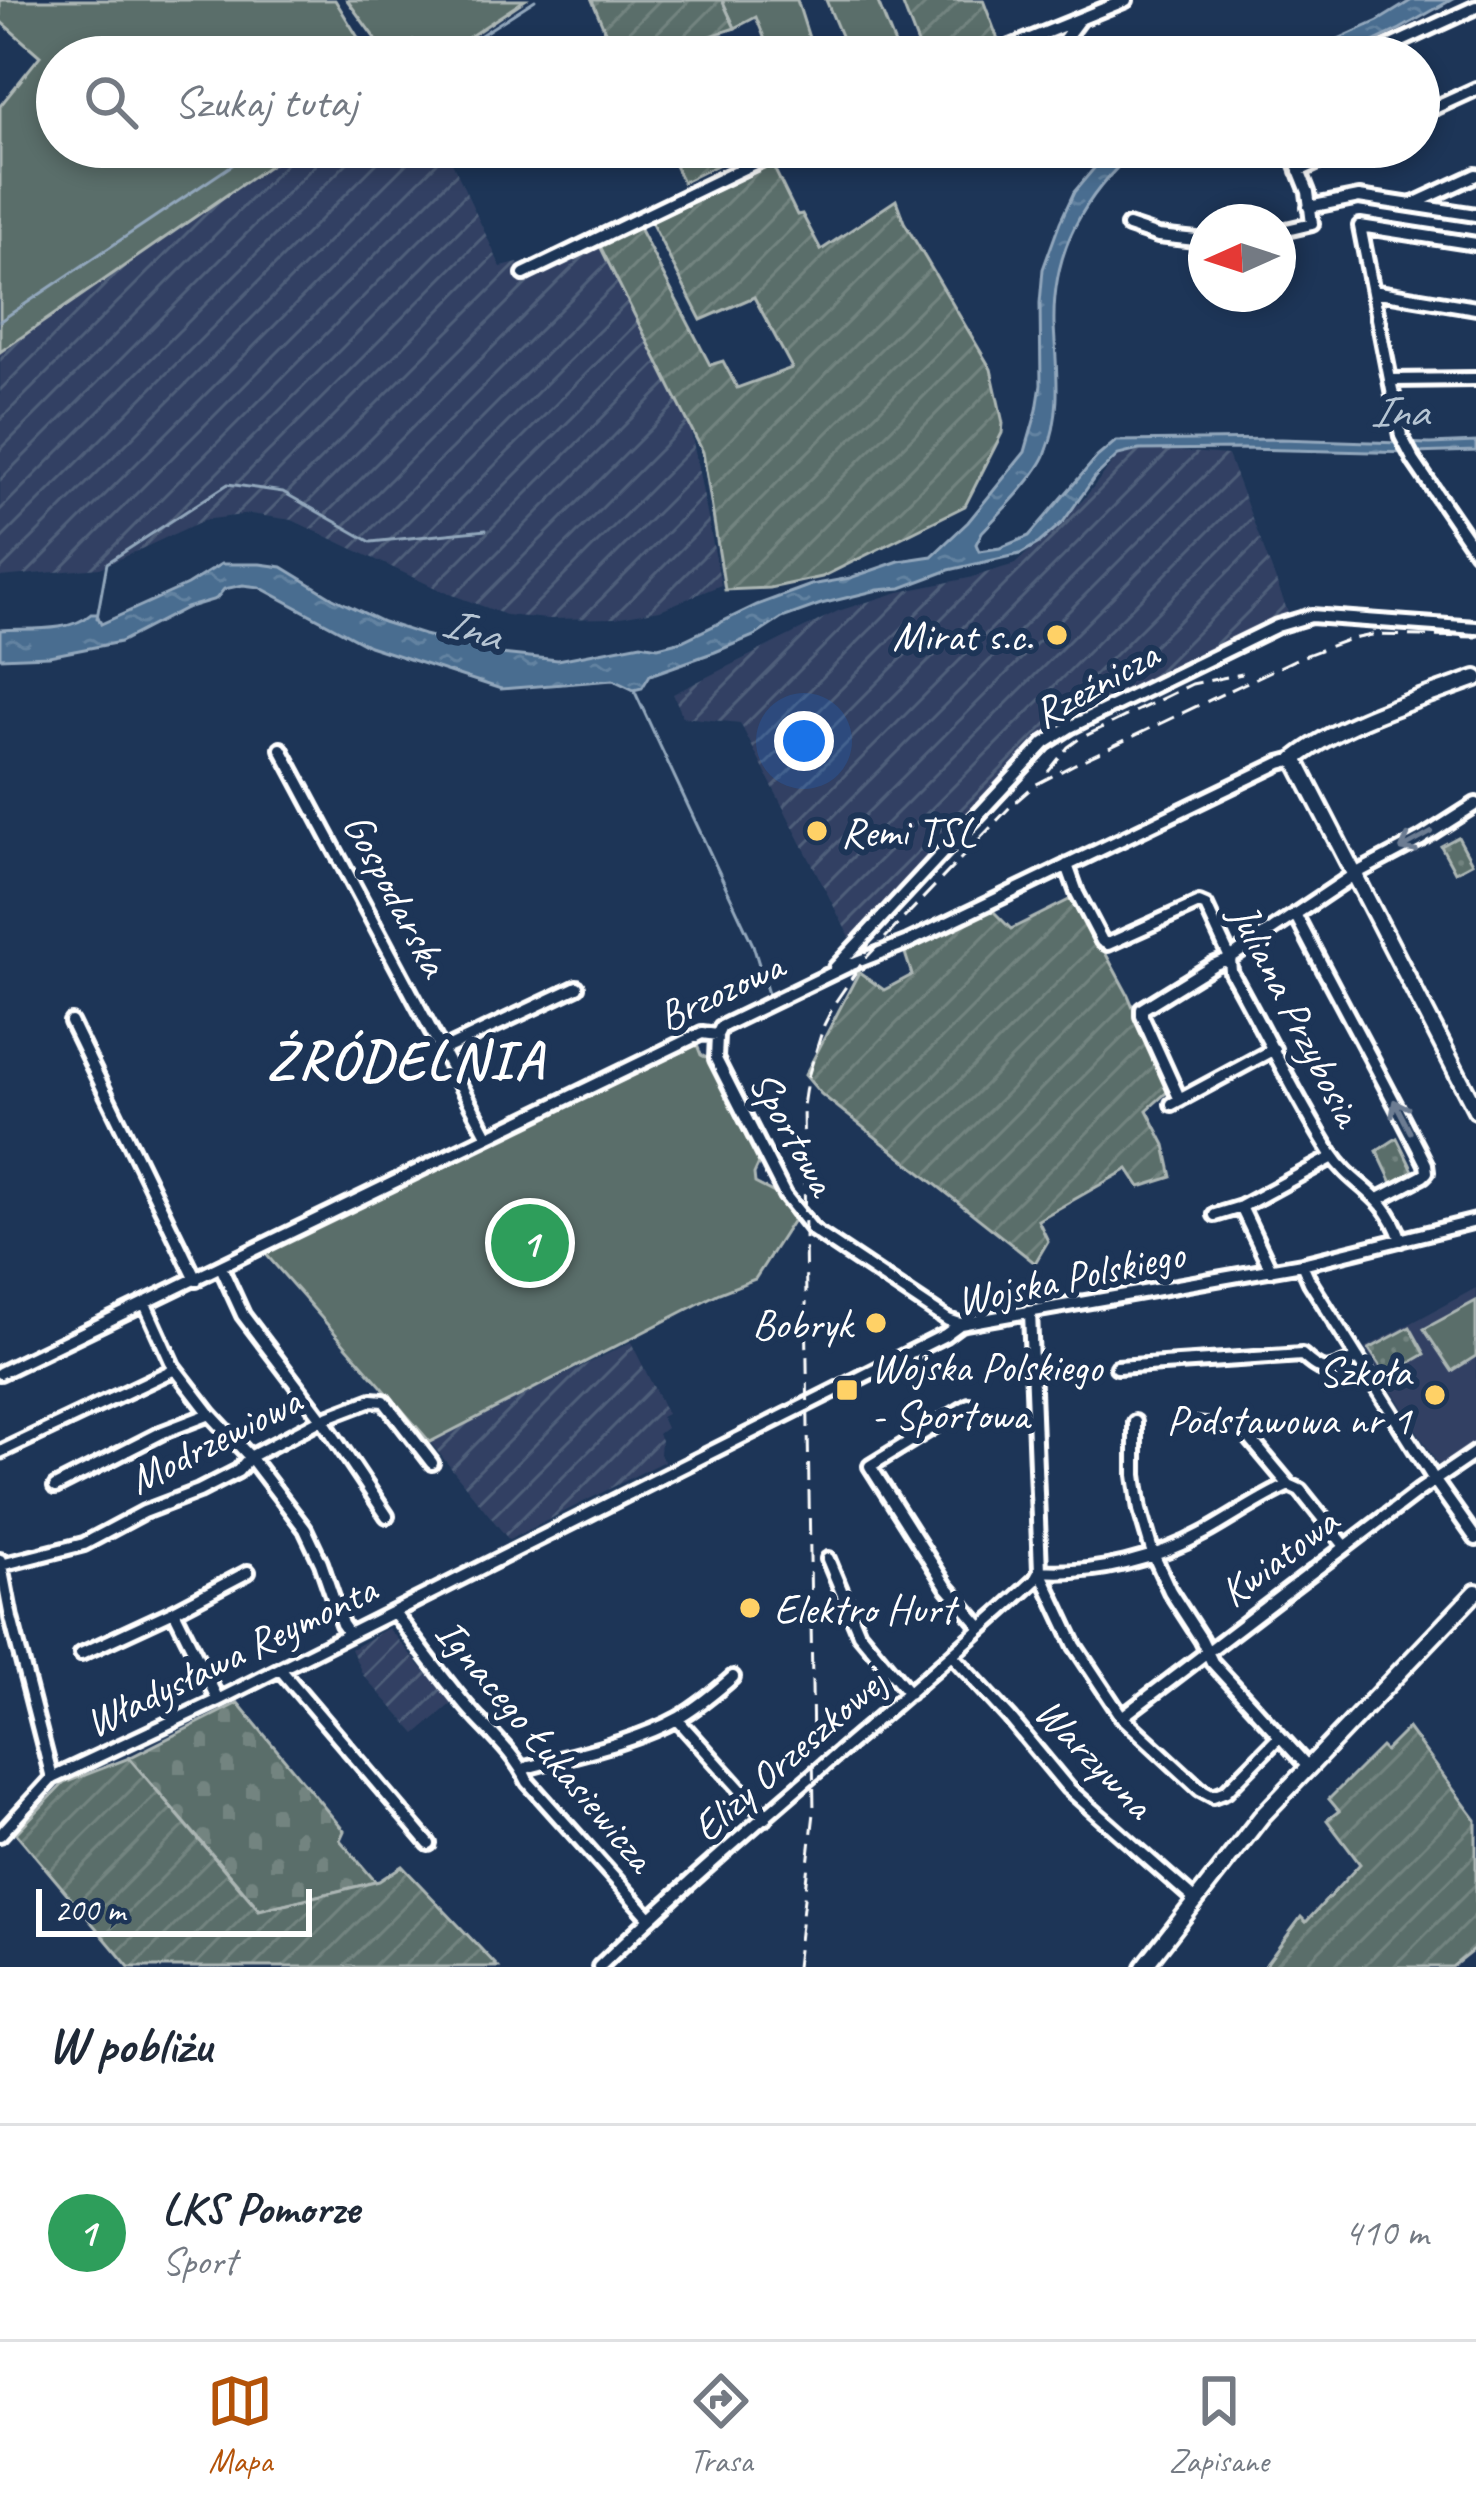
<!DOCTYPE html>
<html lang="pl">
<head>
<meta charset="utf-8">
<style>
  :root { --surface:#fff; --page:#f2f2f3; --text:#1f2937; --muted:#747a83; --line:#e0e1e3; --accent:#b45309 }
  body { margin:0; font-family:Caveat,sans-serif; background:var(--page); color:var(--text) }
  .compass { position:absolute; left:1188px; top:204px; width:108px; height:108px; border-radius:50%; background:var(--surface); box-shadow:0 6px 18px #0003; rotate:267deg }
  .scale { position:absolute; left:36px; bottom:30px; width:276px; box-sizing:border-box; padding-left:12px; border:6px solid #fff; border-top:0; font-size:33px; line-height:42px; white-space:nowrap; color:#fff; -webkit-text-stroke:9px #1d3557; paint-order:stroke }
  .you { position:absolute; left:804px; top:741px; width:42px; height:42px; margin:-30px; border:9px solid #fff; border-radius:50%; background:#1a73e8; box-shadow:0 0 0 18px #1a73e833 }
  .badge { display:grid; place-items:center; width:78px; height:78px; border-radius:50%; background:var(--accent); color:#fff; font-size:39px; font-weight:700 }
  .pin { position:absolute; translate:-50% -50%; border:6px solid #fff; box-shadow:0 3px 12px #0006 }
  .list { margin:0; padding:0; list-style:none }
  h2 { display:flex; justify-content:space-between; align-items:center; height:156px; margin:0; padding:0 48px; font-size:51px }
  h2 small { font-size:39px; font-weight:400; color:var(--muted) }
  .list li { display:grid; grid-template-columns:78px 1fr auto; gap:36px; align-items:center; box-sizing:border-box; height:216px; padding:0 48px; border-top:3px solid var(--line) }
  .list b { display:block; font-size:45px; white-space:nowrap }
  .list p { margin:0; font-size:39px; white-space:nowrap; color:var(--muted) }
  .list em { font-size:39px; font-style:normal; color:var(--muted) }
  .icon { flex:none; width:66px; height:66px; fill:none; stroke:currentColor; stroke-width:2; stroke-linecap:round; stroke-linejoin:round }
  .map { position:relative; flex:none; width:1476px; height:1967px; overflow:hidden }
  .search { position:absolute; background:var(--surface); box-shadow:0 6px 18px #0003; left:36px; right:36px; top:36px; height:132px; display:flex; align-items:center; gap:30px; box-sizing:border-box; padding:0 42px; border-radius:66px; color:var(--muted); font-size:45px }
  .sheet { height:372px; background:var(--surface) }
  nav { display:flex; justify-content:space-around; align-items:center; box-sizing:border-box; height:168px; border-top:3px solid var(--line); background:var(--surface); font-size:33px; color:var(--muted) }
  nav a { display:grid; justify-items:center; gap:6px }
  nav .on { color:var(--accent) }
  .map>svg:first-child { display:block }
  .built { fill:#314163 }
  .industrial { fill:url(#industrial-furrows) }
  .grass { fill:#5a6e6a; stroke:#acb6b4; stroke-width:3 }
  .cemetery { fill:url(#cemetery-stones); stroke:#acb6b4; stroke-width:3 }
  .park { fill:url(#park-dots); stroke:#acb6b4; stroke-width:3 }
  .garden { fill:url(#garden-furrows); stroke:#acb6b4; stroke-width:3 }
  .water { fill:url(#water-ripples); stroke:#92a7bc; stroke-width:3 }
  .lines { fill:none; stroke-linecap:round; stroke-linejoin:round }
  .stream { stroke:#92a7bc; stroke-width:3 }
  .street-casing { stroke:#fff; stroke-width:20 }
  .secondary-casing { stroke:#fff; stroke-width:22 }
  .street { stroke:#1d3557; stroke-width:10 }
  .secondary { stroke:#1d3557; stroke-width:14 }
  .rail { stroke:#fff; stroke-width:3; stroke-dasharray:18 9; stroke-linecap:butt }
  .oneway { stroke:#6c7c92 }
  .poi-dot { fill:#ffd166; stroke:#1d3557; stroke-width:4.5 }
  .labels { text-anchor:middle; stroke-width:12; stroke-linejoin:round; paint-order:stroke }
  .poi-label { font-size:42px; fill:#fff; stroke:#1d3557; text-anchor:end }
  .street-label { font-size:42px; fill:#fff; stroke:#1d3557 }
  .water-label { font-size:45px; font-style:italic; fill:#b6c5d3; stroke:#1d3557 }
  .district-label { font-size:54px; font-weight:bold; letter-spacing:3px; fill:#fff; stroke:#1d3557 }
</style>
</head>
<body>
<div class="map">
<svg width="1476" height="1967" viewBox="0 0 1476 1967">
  <defs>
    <pattern id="industrial-furrows" width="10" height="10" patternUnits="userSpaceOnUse" patternTransform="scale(3)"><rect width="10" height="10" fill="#314163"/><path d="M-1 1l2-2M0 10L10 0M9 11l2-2" fill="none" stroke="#505e7a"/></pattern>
    <pattern id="cemetery-stones" width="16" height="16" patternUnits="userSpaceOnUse" patternTransform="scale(3)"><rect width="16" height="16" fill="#5a6e6a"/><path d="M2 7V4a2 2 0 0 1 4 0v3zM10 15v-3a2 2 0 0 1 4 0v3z" fill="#738480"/></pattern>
    <pattern id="park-dots" width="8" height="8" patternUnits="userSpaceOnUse" patternTransform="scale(3)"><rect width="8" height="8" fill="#5a6e6a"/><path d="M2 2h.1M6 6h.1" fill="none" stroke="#738480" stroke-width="1.8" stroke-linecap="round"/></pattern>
    <pattern id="garden-furrows" width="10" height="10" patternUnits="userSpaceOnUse" patternTransform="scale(3)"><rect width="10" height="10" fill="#5a6e6a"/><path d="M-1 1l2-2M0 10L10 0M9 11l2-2" fill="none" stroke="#738480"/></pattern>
    <pattern id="water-ripples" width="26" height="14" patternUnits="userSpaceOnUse" patternTransform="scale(3)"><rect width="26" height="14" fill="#496d90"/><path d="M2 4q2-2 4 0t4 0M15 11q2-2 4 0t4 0" fill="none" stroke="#6483a1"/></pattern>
  </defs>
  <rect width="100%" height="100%" fill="#1d3557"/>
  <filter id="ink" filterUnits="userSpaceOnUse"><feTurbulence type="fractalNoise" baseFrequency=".00833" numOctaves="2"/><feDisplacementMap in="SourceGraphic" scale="24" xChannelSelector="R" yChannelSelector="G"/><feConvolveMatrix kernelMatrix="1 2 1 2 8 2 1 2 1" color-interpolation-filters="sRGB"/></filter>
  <g filter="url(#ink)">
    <path class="built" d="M1476 1288V1442L1440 1468 1365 1348Z"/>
    <path class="industrial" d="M296 147H445L501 267 518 263 528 283 600 246 689 421 721 585 660 610 615 618 547 619 506 615 442 591 292 520 250 514 204 520 100 568 0 577V352Z
      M1125 447 1228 455 1289 615 1150 683 1131 687 1039 735 853 944 740 723 683 717 673 694 838 611 899 592 969 578 1015 564 1082 501Z
      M631 1342 667 1414 661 1417 666 1428 658 1434 661 1440 660 1454 664 1461 509 1540 430 1442Z
      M388 1628 452 1703 416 1734 363 1675 351 1649Z"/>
    <path class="grass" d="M0 0H335L370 57H57V147H296L0 352V106L40 56 0 21Z
      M347 0H525L439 57H431L421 43 413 40 387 55Z
      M722 0H797L815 57H772L756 17 735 28Z
      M826 0H877L900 57H850Z
      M697 1045 701 1055 707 1058 759 1163 754 1174 755 1183 778 1195 793 1220 755 1279 719 1293 430 1442 264 1252Z
      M1476 1301V1356L1452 1371 1424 1329Z"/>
    <path class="cemetery" d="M238 1703 344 1831 340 1840 376 1882 260 1910 129 1758Z"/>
    <path class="park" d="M1458 837 1472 863 1455 872 1441 846Z
      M1397 1138 1414 1173 1393 1185 1377 1151Z
      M1410 1327 1425 1354 1387 1376 1369 1349Z"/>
    <path class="garden" d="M592 0H722L735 28 711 36 720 57H616Z
      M901 0H983L999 42 963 57H923Z
      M666 147H754L683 182Z
      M772 164 797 215 802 214 821 250 896 200 904 222 991 369 1003 423 1002 433 965 506 822 577 770 588 725 590 703 452 600 246 639 228 710 365 723 361 737 388 792 368 754 297 701 320 651 222Z
      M1075 897 1128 995 1168 1091 1147 1110 1165 1145 1172 1177 1140 1187 1128 1169 1038 1220 1048 1241 1035 1263 821 1094 805 1075 859 972 884 990 912 975 904 950 988 906 1011 929Z
      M1408 1728 1476 1820V1948L1452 1967H1264L1301 1917 1306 1922 1360 1864 1327 1820 1339 1811 1329 1799 1381 1747 1385 1751Z
      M129 1758 259 1910 379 1881 402 1866 498 1967H129L16 1833 64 1783Z"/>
    <path class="water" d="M1412 0H1451L1400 29 1341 57H1298L1378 21Z
      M1112 147H1139C1084 195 1052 250 1054 325 1056 369 1063 411 1046 453 1038 475 999 514 982 532L976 544 979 551 1000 548 1029 536 1097 457 1116 441 1281 439 1430 444 1476 442V451L1414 453 1242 449 1139 450 1118 455 1095 477 1063 522 1039 543 1020 554 949 570 901 588 878 590 821 604 782 618 756 635 715 652 650 675 642 688 634 690 613 680 501 689 369 646 259 587 243 585 224 589 216 599 186 608 120 642 49 656 0 658V630C28 628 70 633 91 614H97L101 624 187 585 221 564H260L282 567 333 598 383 622 424 635 501 654 558 660 641 644 658 647 682 641 757 605 811 585 850 578 899 561 932 556 968 522 1025 452 1037 410 1041 385 1040 303 1043 269 1060 222 1074 192Z"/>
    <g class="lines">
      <path class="stream" d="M397 57 414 46 422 57
        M447 57 535 0
        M0 321 259 147
        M97 618 107 563 228 484 283 492 371 542 486 530
        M634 690 753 945 768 994"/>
      <g class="street-casing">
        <path id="street" d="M986 57 1126 0
          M1051 57 1078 21
          M1367 57 1476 7
          M1419 115 1476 89
          M1299 171 1351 147
          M1413 204 1476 175
          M1309 207 1359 197 1476 215
          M1128 226 1158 236 1206 241
          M1278 232 1312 224 1308 192 1290 147
          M1476 244 1360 226 1401 436 1414 461 1476 552
          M524 274 788 147
          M1373 291 1476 308
          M1390 380 1476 379
          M281 749 487 1135
          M1067 865 1077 893 1102 941 1108 944 1199 903 1206 906 1230 958 1231 972C1264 1030 1295 1097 1331 1153 1355 1190 1384 1190 1401 1240
          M1295 914C1338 998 1384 1080 1426 1164L1427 1172 1423 1176 1379 1199
          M835 968 1045 743 1070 727 1277 626 1311 616 1476 628
          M71 1022 196 1280
          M717 1035 716 1059 785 1195 813 1230 948 1320 960 1324
          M443 1050 577 987
          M1180 1100 1142 1016V1009L1213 965 1230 958 1355 874 1421 839 1476 804
          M1172 1104 1274 1049
          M1241 1207 1271 1270
          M1215 1215 1241 1207 1333 1157
          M1302 1264 1310 1282 1435 1481 1476 1539
          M221 1267 243 1315 322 1419 387 1516
          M145 1304 173 1366 210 1414 250 1457 305 1529 321 1563 342 1624 349 1634
          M1117 1367 1302 1355C1326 1378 1329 1370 1358 1358
          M0 1373 702 1033 717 1035 721 1027 849 965 908 942 1280 763 1295 759
          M969 1405 870 1466 946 1586 982 1628
          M1135 1422V1475L1140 1510 1153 1554 1170 1591 1201 1639 1212 1662 1308 1767
          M1194 1425 1242 1429 1289 1485 1300 1490 1345 1546
          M0 1452 175 1369
          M55 1487 163 1432 210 1414
          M828 1559 859 1633 909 1693
          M0 1560 11 1618 52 1778
          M1 1565 84 1544 144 1512 199 1491 238 1471 250 1457 322 1419 372 1400 384 1401 432 1463
          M1040 1571 1075 1646 1122 1717 1200 1789 1213 1796 1226 1791 1279 1737
          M1040 1571C1095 1575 1157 1559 1206 1532 1233 1517 1260 1498 1289 1485
          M174 1611 218 1700
          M394 1612C416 1642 439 1673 463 1702 485 1729 513 1750 528 1782L650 1918
          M81 1654 174 1611 248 1572
          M952 1655 1010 1718 1068 1788 1195 1900
          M280 1669 429 1844
          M1122 1717 1420 1490 1476 1452
          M677 1719 766 1818
          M522 1769C574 1754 632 1744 679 1718 699 1706 716 1692 733 1677
          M0 1835 52 1778 218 1700 945 1335 960 1324 1302 1264 1476 1221
          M599 1967C738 1832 892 1712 1035 1580L1040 1571 1030 1312"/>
      </g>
      <g class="secondary-casing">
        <path id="secondary" d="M1476 678C1420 699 1342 721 1295 759L1476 1110
          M1144 1967 1261 1817 1476 1592"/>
      </g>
      <use href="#street" class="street"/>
      <use href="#secondary" class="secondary"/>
      <path class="rail" d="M1048 772 1068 747 1079 739 1192 684 1242 674
        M796 1967 814 1813 803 1106 807 1080 824 1025 836 1001 864 960 1013 804 1035 785 1073 765 1296 659 1344 641 1372 635 1476 637"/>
    </g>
    <defs><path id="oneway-shaft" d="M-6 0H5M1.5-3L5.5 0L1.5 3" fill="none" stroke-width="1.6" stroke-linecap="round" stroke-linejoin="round" transform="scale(3)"/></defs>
    <g class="oneway">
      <use href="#oneway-shaft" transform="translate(1416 841) rotate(151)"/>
      <use href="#oneway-shaft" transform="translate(1402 1116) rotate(-117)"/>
    </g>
  </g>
  <g class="poi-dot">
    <circle cx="1057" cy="635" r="12"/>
    <circle cx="817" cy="831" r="12"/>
    <circle cx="876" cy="1323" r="12"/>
    <rect x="835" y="1378" width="24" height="24" rx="6"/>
    <circle cx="1435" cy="1395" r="12"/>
    <circle cx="750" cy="1608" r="12"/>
  </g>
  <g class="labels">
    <g class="poi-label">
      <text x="1033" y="650">Mirat s.c.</text>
      <text x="841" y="846" text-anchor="start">Remi TSL</text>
      <text x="852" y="1338">Bobryk</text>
      <text x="871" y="1381" text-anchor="start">Wojska Polskiego<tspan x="871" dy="48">- Sportowa</tspan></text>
      <text x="1411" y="1386">Szkoła<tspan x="1411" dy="48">Podstawowa nr 1</tspan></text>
      <text x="774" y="1623" text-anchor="start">Elektro Hurt</text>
    </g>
    <g class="street-label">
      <text transform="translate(1095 683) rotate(-29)" y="15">Rzeźnicza</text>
      <text transform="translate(397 894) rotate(62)" y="15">Gospodarska</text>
      <text transform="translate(720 990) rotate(-25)" y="15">Brzozowa</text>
      <text transform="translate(1297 1014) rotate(63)" y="15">Juliana Przybosia</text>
      <text transform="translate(794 1132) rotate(61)" y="15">Sportowa</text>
      <text transform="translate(1070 1276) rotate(-12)" y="15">Wojska Polskiego</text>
      <text transform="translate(214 1439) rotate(-27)" y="15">Modrzewiowa</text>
      <text transform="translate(1278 1556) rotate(-37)" y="15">Kwiatowa</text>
      <text transform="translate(230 1655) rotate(-26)" y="15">Władysława Reymonta</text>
      <text transform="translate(546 1744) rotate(50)" y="15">Ignacego Łukasiewicza</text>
      <text transform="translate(788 1754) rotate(-41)" y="15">Elizy Orzeszkowej</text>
      <text transform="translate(1095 1757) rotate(46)" y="15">Warzywna</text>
    </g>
    <g class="water-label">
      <text x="1399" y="426">Ina</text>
      <text transform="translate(472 627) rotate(16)" y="16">Ina</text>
    </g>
    <g class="district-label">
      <text x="406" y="1078">ŹRÓDELNIA</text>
    </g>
  </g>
</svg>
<svg class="compass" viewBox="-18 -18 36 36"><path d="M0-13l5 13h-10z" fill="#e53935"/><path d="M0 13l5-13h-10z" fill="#747a83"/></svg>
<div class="scale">200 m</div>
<div class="you"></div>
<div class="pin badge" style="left:530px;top:1243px;background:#2e9e5b">1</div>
<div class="search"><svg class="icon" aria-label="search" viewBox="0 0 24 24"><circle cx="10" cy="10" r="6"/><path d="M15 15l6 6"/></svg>Szukaj tutaj</div>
</div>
<section class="sheet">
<h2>W pobliżu<small></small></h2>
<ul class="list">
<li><span class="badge" style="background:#2e9e5b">1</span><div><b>LKS Pomorze</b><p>Sport</p></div><em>410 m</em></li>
</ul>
</section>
<nav>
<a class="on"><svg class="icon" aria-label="map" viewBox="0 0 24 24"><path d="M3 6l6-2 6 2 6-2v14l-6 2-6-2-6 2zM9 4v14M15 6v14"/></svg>Mapa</a>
<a><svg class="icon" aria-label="directions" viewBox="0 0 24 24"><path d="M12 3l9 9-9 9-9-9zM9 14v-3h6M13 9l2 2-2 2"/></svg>Trasa</a>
<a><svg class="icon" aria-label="saved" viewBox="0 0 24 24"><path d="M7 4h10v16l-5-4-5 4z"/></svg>Zapisane</a>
</nav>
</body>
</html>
